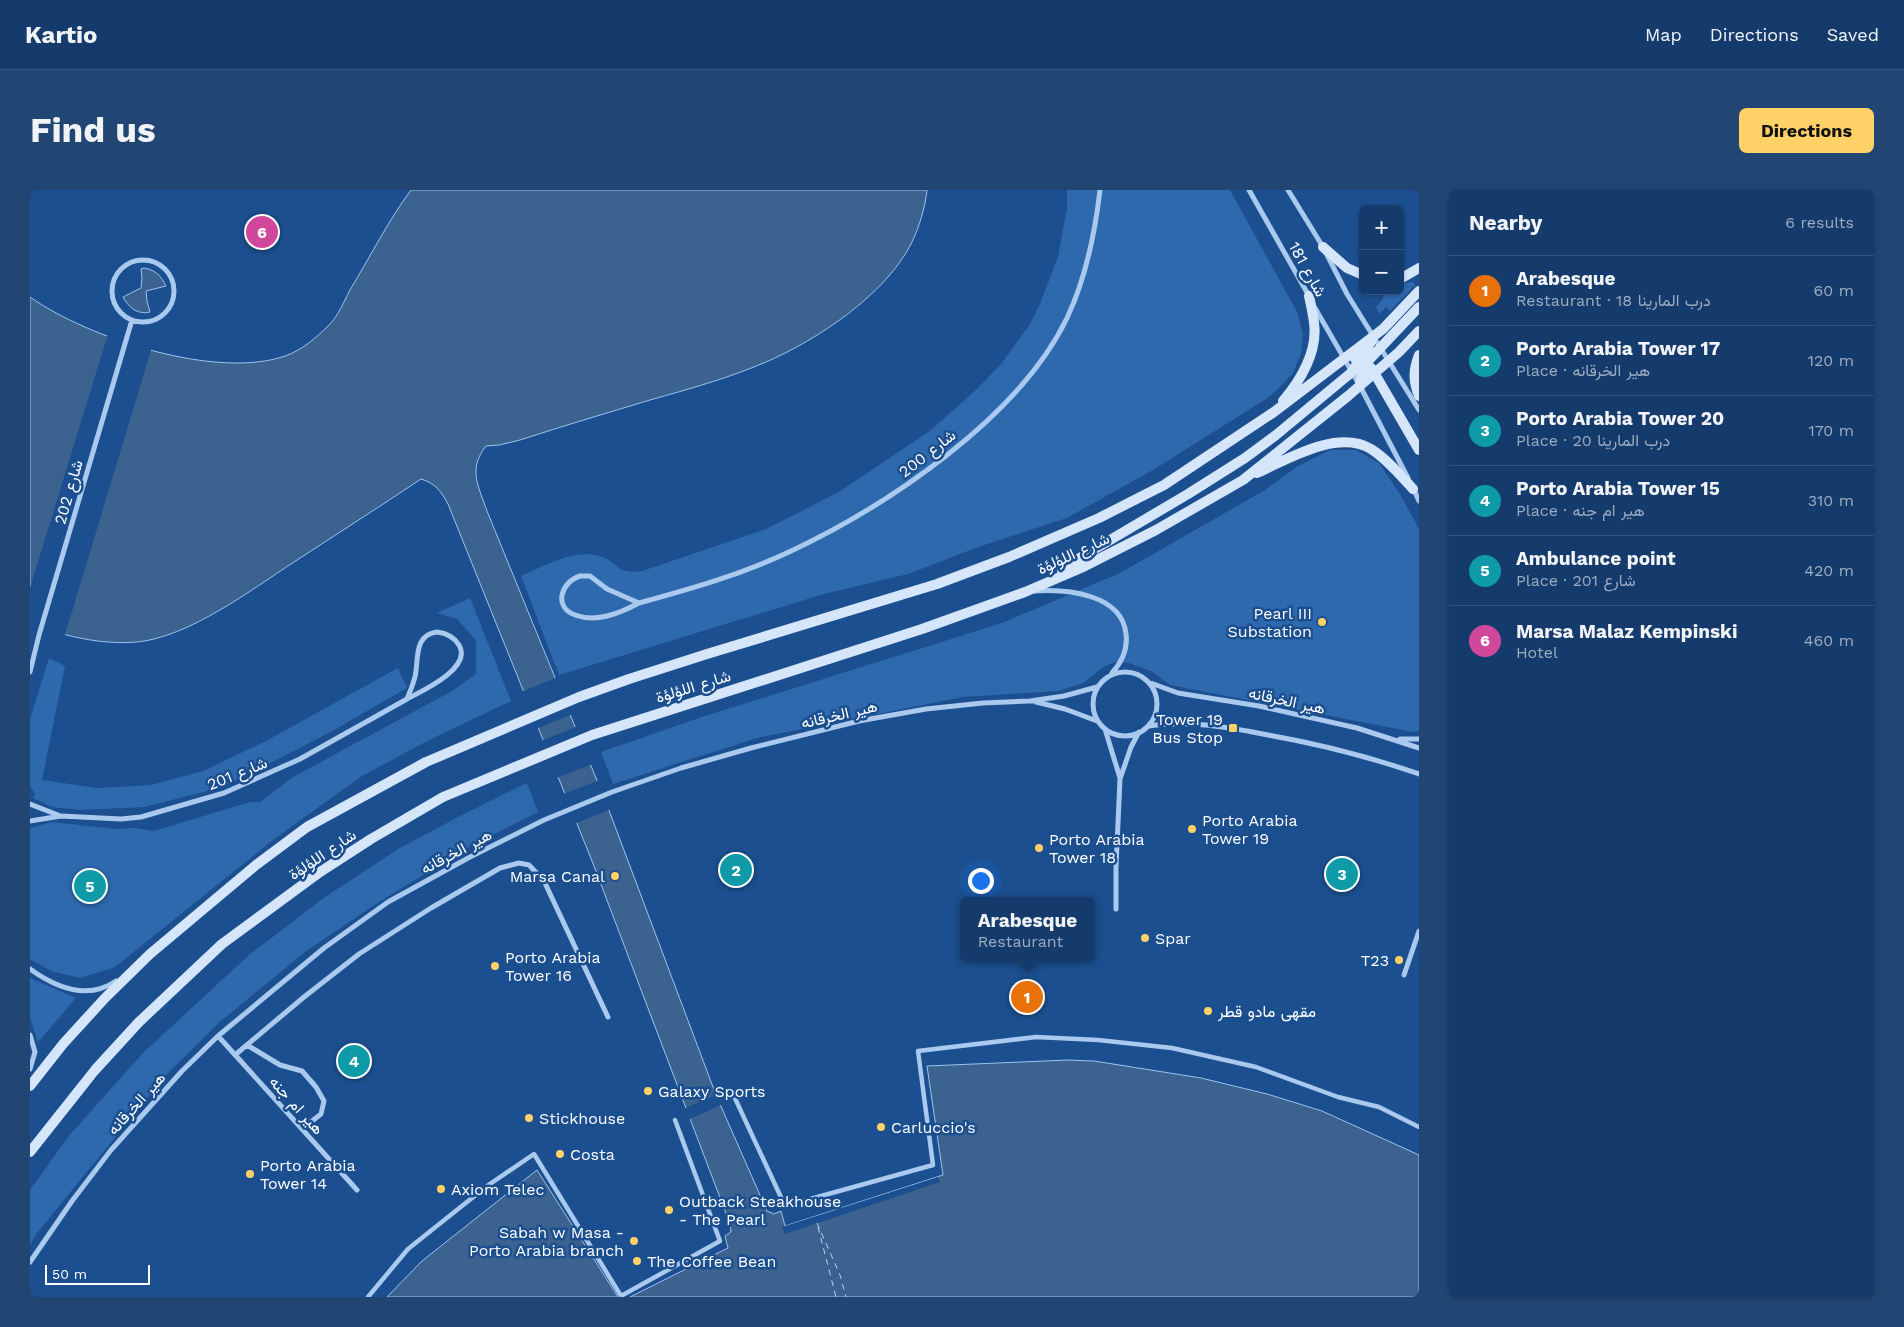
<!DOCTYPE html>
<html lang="en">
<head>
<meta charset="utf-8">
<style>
  :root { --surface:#143b6b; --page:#214673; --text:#f1f3f6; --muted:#9dadc1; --line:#33557e; --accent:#ffd166 }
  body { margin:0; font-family:"Work Sans",Vazirmatn,sans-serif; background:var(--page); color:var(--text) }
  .controls { position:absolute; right:15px; top:15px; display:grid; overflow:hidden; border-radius:8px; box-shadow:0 1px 4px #0004 }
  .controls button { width:45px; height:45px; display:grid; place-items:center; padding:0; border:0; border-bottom:1px solid var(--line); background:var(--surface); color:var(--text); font:25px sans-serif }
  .scale { position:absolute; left:15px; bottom:12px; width:105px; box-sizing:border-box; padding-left:5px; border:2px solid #fff; border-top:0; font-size:14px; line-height:18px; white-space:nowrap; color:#fff; -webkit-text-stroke:4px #1b4f8f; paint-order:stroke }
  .you { position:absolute; left:950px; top:690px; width:18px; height:18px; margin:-12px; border:4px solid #fff; border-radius:50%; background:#1a73e8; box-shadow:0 0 0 8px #1a73e833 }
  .badge { display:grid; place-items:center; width:32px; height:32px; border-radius:50%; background:var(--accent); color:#fff; font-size:16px; font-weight:700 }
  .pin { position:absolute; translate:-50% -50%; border:2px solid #fff; box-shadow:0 1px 5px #0006 }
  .popup { position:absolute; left:930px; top:707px; width:135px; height:65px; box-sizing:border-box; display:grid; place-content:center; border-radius:8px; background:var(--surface); filter:drop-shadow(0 1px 4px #0005); font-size:16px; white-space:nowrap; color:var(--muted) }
  .popup b { font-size:19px; color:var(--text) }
  .popup::after { content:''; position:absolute; left:50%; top:100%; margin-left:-10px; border:10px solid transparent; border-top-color:var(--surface) }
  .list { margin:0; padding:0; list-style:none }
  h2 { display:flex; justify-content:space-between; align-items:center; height:65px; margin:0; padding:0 20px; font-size:21px }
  h2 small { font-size:16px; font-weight:400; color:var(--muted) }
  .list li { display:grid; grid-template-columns:32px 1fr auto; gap:15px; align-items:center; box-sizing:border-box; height:70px; padding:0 20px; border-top:1px solid var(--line) }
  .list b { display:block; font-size:19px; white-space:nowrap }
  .list p { margin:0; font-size:16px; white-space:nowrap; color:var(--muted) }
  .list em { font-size:16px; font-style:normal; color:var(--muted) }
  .map { position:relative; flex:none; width:1389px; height:1107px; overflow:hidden; border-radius:8px }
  header { display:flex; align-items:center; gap:30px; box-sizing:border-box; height:70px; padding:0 25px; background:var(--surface); border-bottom:1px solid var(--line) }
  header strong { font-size:24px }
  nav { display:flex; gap:28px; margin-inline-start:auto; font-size:18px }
  .intro { display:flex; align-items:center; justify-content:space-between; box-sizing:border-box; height:120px; padding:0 30px }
  h1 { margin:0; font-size:35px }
  .button { padding:12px 22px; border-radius:8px; background:var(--accent); color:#111; font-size:18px; font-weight:700 }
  main { display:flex; gap:30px; padding:0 30px }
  aside { flex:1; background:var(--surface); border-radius:8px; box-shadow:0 1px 4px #0004 }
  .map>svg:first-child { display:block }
  .green { fill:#2e69ad }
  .water { fill:#3c6290; stroke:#9cc4f0 }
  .pier { fill:#1b4f8f }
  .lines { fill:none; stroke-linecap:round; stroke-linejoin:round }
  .ferry { stroke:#b5d3f5; stroke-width:1; stroke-dasharray:6 5; stroke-linecap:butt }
  .pedestrian { stroke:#a9c9ee; stroke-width:4.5 }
  .minor { stroke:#a9c9ee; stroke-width:5 }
  .secondary { stroke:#d6e6fa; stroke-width:10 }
  .poi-dot { fill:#ffd166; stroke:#1b4f8f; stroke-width:2 }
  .labels { text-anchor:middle; stroke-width:5; stroke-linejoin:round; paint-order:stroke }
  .street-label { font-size:16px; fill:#fff; stroke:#1b4f8f }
  .poi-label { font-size:16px; fill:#fff; stroke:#1b4f8f; text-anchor:start }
</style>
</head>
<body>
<header>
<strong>Kartio</strong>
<nav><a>Map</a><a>Directions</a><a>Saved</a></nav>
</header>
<div class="intro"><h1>Find us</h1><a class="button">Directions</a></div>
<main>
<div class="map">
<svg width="1389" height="1107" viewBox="0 0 1389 1107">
  <rect width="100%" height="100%" fill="#1b4f8f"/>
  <path class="green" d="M1037 0H1200L1267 122 1273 144 1271 163 1263 183 1247 200 1236 209 1123 280 1037 328 951 356 878 384 794 404 529 485 491 386C515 376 542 359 569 366 589 371 585 385 612 381L736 339 809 302 901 240 947 199 971 174 1000 134 1010 114 1028 67 1037 18Z
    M1383 92 1385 95 1360 121 1356 117 1350 124 1346 117 1352 110 1356 101H1370V94Z
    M1300 260H1326L1349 273 1370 304 1389 339V541L1383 542 1140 495 1123 482 1099 473 1086 472 1073 477 1053 493 1028 501 933 507 727 548 583 594 571 562 672 527 972 433 1090 383 1235 300 1268 276Z
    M440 408 481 511 401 549 332 586 243 650 85 777 50 788 21 781 0 769V638L22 632 86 639 104 638 124 641 220 612H230L263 587 422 501 446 484V450L427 429 407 423Z
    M19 468 35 476 12 590 67 598 121 595 173 581 234 552 368 478 377 498 299 543 193 597 114 617 50 620 22 617 3 608 5 604 0 596V529Z
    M497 593 508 622 437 658 349 712 275 762 192 830 137 884 7 1043 0 1055V1000L38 947 113 863 219 765 295 707 370 658 432 625Z
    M0 788 46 808 8 852 0 828Z"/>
  <path class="water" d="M381 0H897C895 18 889 38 881 54 855 105 787 150 736 172 699 188 659 199 620 210 577 223 533 236 490 250L469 255 456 256C438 279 448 295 457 321L577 615 686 905 737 1021 744 1024 751 1021 755 1036 913 985 897 876 1038 870 1064 871 1171 888 1237 904 1292 921 1389 965V1107H600L698 1058 695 1046 701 1042 700 1034 564 676 418 314C411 301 405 293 391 289 349 317 307 344 264 372 221 400 159 447 107 452 70 455 35 446 0 434V107C58 148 186 190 255 166 272 160 286 148 298 136 308 127 314 111 320 100 340 67 358 31 381 0Z
    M114 78C126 80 131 86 136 96L116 101 117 111 120 122C108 125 99 118 93 107L111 98 112 88 111 79Z
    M507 980 588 1107H357L392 1071Z"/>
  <path class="pier" d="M78 144 122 157 34 448 0 437V398Z
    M528 487 543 524 506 539 491 502Z
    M548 536 563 574 526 588 511 551Z
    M570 590 581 619 544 634 533 604Z
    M688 904 693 914 658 930 654 919Z
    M908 987 910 992 755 1044 752 1037Z"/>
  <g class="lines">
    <path class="ferry" d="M787 1033 810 1085 816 1107
      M788 1037 806 1107"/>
    <path class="pedestrian" d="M703 904 755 1016 903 975 888 861 1006 847 1068 850 1142 858 1226 877 1308 907 1349 917 1389 937
      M338 1107 378 1059 457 996 504 964 591 1106 690 1051 645 930"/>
    <path class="minor" d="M1219 0 1279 106
      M1258 0 1293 57 1317 104 1389 220
      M82 101a31 31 0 1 1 62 0a31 31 0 1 1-62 0Z
      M1285 118 1330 196 1378 288
      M1383 298 1389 311
      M550 386H560L577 399 609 413C590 423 567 433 545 425 523 417 531 392 550 386Z
      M1005 401C1037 399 1092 404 1096 444 1098 460 1092 472 1082 483
      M609 413C660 399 710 385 759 362 857 316 989 228 1037 128 1056 88 1065 43 1070 0
      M407 442C416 443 424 447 429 455 443 478 392 501 377 509 380 502 383 494 385 487 389 470 383 445 407 442Z
      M1063 514a32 32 0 1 1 64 0a32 32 0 1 1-64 0Z
      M0 482 9 445 102 130
      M1118 492 1148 503 1229 516 1327 538 1389 558
      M1006 512 1035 519 1067 531
      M1118 536C1158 530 1198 537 1238 545 1289 554 1340 567 1389 584
      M1075 539 1090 588
      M1370 549H1389
      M0 614 28 625
      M0 631 31 626 91 629 111 627 194 603 270 569 377 509
      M1086 719V677L1090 589 1101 557 1109 542
      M0 779C25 797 57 811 86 791
      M1374 785 1389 741
      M0 845 5 862 0 879
      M188 846 327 1000
      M217 855 250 875 272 881 286 897 294 911 291 924 272 939
      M205 865 274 807 329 764 401 718 470 678 489 673 499 675 514 691 578 827
      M0 1072 42 1011 81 960 152 881 188 846 294 758 358 712 440 667 514 630 582 602 651 578 721 558 829 531 896 519 953 513 1000 511 1034 506 1067 497"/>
    <path class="secondary" d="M1293 57 1317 78 1333 85
      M1370 89 1389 78
      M1389 165C1383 180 1383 191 1389 206
      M1325 169 1336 173 1342 179 1389 260
      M1330 196 1332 183 1336 173 1389 117
      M1253 211C1271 190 1288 161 1284 133 1283 124 1281 115 1279 106
      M1227 283C1258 269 1307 239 1341 259 1357 269 1370 285 1383 299
      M1032 381 1048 369 1158 304 1215 268 1246 245 1322 182 1342 150
      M0 896 33 854 75 808 120 764 226 675 277 637 396 572 549 507 599 489 677 464 907 394 979 367 1069 328 1134 295 1244 222 1353 139 1389 101
      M0 962 65 880 109 832 192 754 290 682 341 649 413 607 562 545 892 439 995 402 1051 378 1126 340 1213 290 1318 206 1369 162 1389 141"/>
  </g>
  <g class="poi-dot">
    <circle cx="1292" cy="432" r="5"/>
    <rect x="1198" y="533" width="10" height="10" rx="2.5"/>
    <circle cx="1162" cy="639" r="5"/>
    <circle cx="1009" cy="658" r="5"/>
    <circle cx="585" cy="686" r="5"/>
    <circle cx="1115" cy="748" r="5"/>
    <circle cx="1369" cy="770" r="5"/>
    <circle cx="465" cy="776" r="5"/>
    <circle cx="1178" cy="821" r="5"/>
    <circle cx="618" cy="901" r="5"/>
    <circle cx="499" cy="928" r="5"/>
    <circle cx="851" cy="937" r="5"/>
    <circle cx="530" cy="964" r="5"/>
    <circle cx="220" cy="984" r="5"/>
    <circle cx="411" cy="999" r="5"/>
    <circle cx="639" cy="1020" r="5"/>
    <circle cx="604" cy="1051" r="5"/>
    <circle cx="607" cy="1071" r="5"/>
  </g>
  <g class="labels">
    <g class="street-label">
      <text transform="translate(1278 79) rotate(61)" y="6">شارع 181</text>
      <text transform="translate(897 263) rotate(-38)" y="6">شارع 200</text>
      <text transform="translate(38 302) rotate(-74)" y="6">شارع 202</text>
      <text transform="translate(1043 363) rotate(-25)" y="6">شارع اللؤلؤة</text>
      <text transform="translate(663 496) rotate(-17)" y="6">شارع اللؤلؤة</text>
      <text transform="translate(1257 510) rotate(12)" y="6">هير الخرقانه</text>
      <text transform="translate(809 524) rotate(-13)" y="6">هير الخرقانه</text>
      <text transform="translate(207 583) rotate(-22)" y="6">شارع 201</text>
      <text transform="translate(426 661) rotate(-28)" y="6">هير الخرقانه</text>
      <text transform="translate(292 664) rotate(-34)" y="6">شارع اللؤلؤة</text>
      <text transform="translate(106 913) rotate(-48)" y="6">هير الخرقانه</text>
      <text transform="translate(267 915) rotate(48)" y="6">هير ام جنه</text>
    </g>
    <g class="poi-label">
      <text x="1282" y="429" text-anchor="end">Pearl III<tspan x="1282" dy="18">Substation</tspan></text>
      <text x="1193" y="535" text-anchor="end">Tower 19<tspan x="1193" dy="18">Bus Stop</tspan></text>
      <text x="1172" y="636">Porto Arabia<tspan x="1172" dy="18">Tower 19</tspan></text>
      <text x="1019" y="655">Porto Arabia<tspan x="1019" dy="18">Tower 18</tspan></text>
      <text x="575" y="692" text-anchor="end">Marsa Canal</text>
      <text x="1125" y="754">Spar</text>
      <text x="475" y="773">Porto Arabia<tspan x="475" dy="18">Tower 16</tspan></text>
      <text x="1359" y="776" text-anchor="end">T23</text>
      <text x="1188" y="827">مقهى مادو قطر</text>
      <text x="628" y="907">Galaxy Sports</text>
      <text x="509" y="934">Stickhouse</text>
      <text x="861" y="943">Carluccio's</text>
      <text x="540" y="970">Costa</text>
      <text x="230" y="981">Porto Arabia<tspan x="230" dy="18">Tower 14</tspan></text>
      <text x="421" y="1005">Axiom Telec</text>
      <text x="649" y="1017">Outback Steakhouse<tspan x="649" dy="18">- The Pearl</tspan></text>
      <text x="594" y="1048" text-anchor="end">Sabah w Masa -<tspan x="594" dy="18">Porto Arabia branch</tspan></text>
      <text x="617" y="1077">The Coffee Bean</text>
    </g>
  </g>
</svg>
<div class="controls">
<button>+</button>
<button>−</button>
</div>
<div class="scale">50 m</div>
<div class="you"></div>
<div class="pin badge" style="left:997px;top:807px;background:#e8710a">1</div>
<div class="popup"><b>Arabesque</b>Restaurant</div>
<div class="pin badge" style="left:706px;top:680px;background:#0f9aa8">2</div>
<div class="pin badge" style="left:1312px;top:684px;background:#0f9aa8">3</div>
<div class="pin badge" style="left:324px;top:871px;background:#0f9aa8">4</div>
<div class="pin badge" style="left:60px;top:696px;background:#0f9aa8">5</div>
<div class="pin badge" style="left:232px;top:42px;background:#d1479c">6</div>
</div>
<aside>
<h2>Nearby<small>6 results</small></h2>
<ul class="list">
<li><span class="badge" style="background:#e8710a">1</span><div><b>Arabesque</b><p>Restaurant · درب المارينا 18</p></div><em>60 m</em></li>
<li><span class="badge" style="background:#0f9aa8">2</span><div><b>Porto Arabia Tower 17</b><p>Place · هير الخرقانه</p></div><em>120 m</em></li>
<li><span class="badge" style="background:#0f9aa8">3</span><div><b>Porto Arabia Tower 20</b><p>Place · درب المارينا 20</p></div><em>170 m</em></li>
<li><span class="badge" style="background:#0f9aa8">4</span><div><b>Porto Arabia Tower 15</b><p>Place · هير ام جنه</p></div><em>310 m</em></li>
<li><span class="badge" style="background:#0f9aa8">5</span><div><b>Ambulance point</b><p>Place · شارع 201</p></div><em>420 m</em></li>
<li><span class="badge" style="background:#d1479c">6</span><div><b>Marsa Malaz Kempinski</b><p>Hotel</p></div><em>460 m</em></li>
</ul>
</aside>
</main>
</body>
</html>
